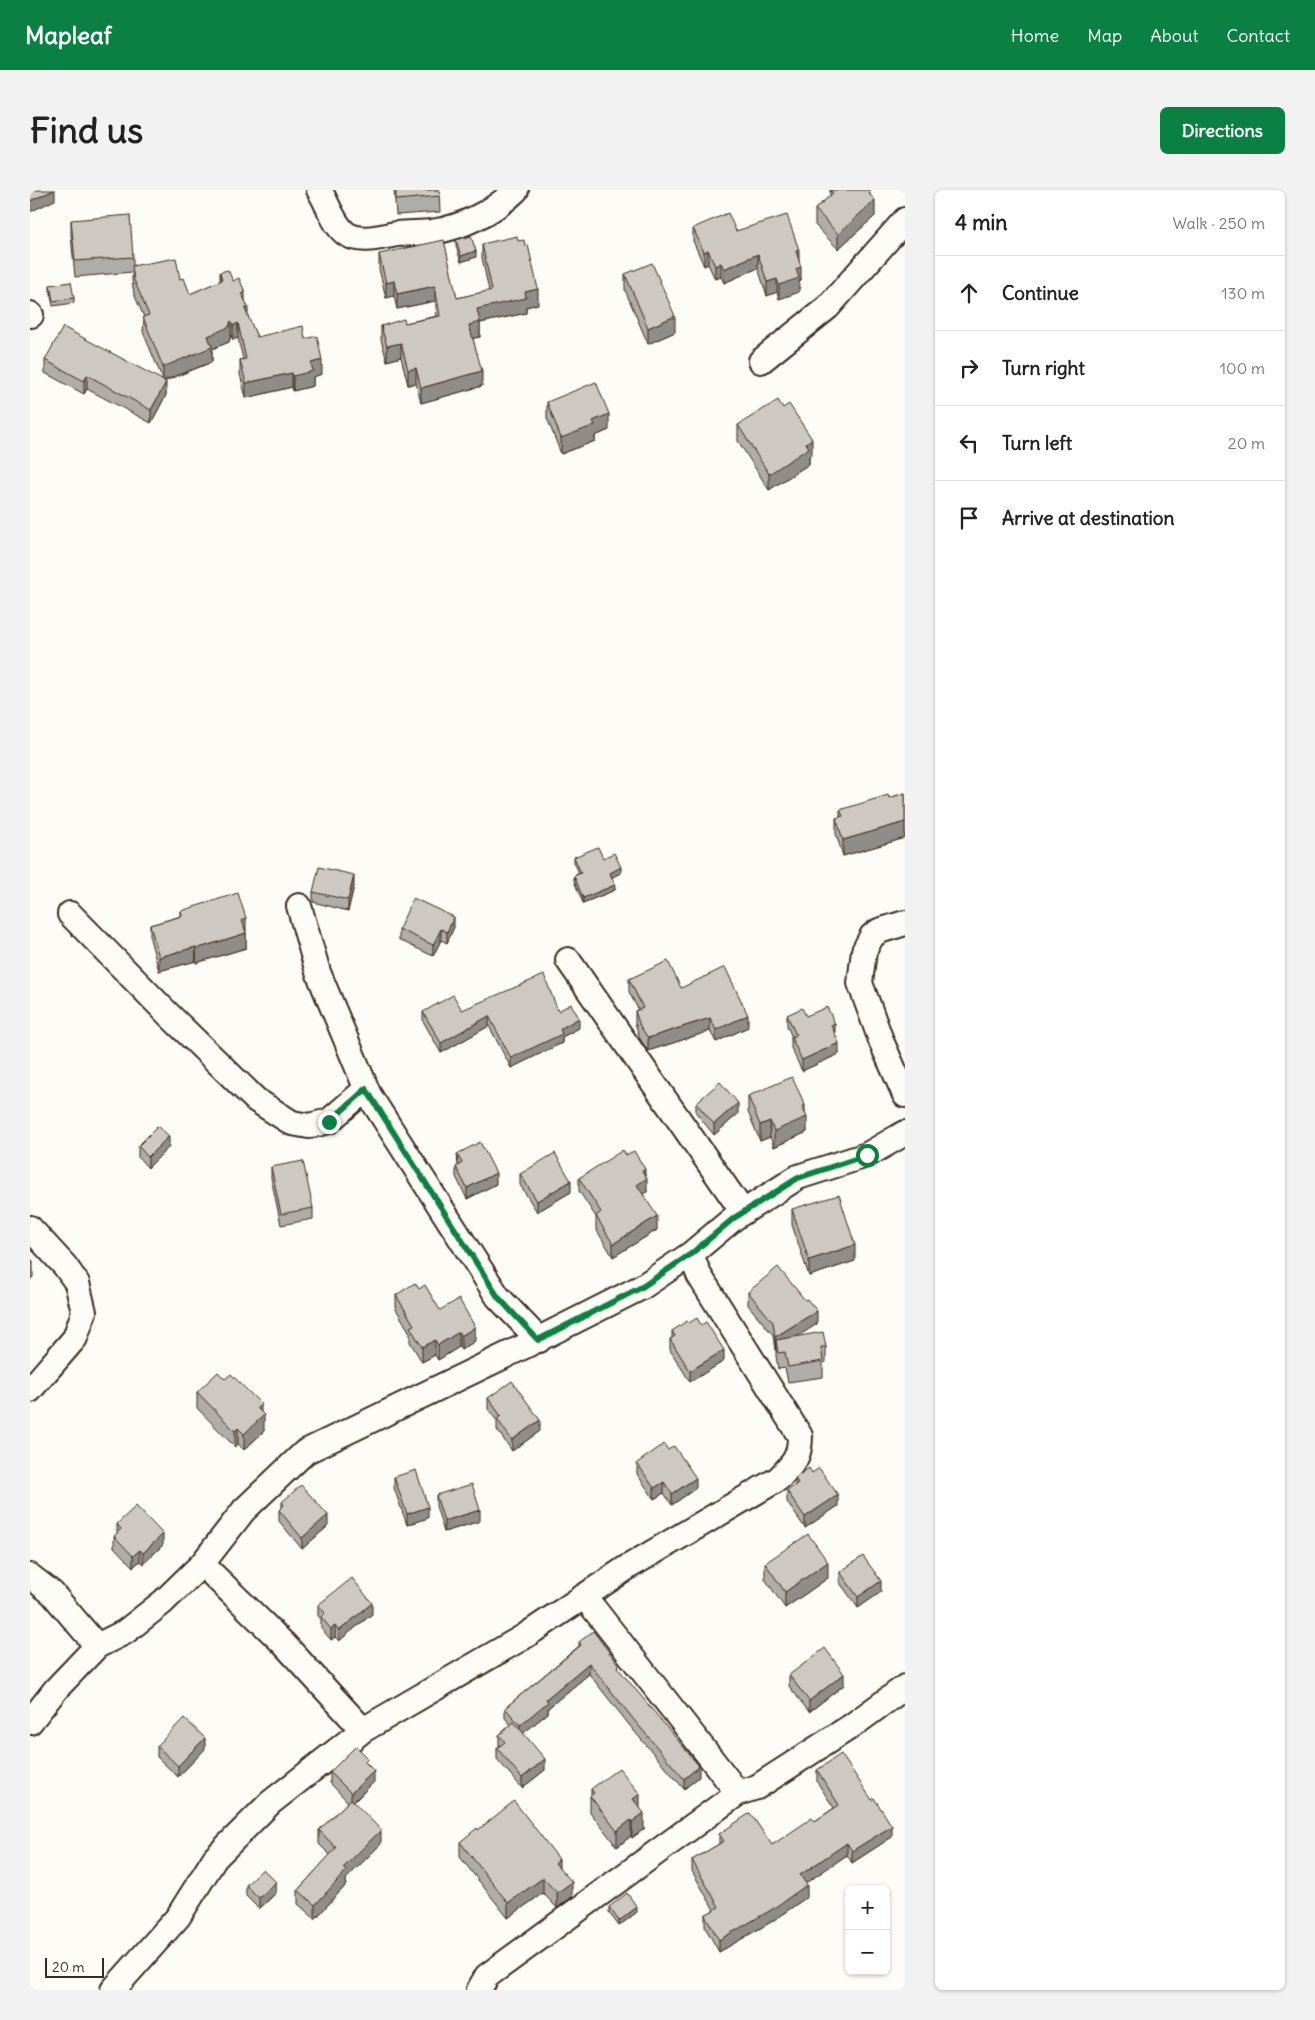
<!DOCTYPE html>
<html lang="en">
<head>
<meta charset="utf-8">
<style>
  :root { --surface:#fff; --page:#f2f2f2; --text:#222; --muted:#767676; --line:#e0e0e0; --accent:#0b8043 }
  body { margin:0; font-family:Delius,sans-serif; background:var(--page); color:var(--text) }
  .controls { position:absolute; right:15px; bottom:15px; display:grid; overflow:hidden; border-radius:8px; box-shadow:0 1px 4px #0004 }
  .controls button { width:45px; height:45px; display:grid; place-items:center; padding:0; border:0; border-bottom:1px solid var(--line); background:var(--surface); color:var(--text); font:25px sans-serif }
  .scale { position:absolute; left:15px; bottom:12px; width:59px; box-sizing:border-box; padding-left:5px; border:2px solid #3b2a1e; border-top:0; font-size:14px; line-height:18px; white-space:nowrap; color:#3b2a1e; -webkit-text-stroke:4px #fdfcf7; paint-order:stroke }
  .stop { position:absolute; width:15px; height:15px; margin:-11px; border:4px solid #0b8043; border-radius:50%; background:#fff }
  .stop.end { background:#0b8043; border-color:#fff; box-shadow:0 1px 5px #0008 }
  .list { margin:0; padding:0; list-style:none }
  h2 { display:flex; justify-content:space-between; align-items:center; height:65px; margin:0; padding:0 20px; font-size:21px }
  h2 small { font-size:16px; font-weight:400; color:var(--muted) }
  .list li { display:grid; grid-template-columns:32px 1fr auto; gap:15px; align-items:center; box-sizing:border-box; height:75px; padding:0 20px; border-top:1px solid var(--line) }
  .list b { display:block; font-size:19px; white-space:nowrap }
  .list em { font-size:16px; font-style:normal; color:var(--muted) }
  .icon { flex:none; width:28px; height:28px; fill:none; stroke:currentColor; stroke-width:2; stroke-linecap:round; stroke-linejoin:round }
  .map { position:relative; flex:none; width:875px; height:1800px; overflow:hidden; border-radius:8px }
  header { display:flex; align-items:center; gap:30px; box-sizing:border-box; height:70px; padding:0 25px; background:var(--accent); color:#fff }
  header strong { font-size:24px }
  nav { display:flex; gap:28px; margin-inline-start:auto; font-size:18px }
  .intro { display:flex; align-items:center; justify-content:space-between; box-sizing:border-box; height:120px; padding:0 30px }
  h1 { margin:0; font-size:35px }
  .button { padding:12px 22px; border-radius:8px; background:var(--accent); color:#fff; font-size:18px; font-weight:700 }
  main { display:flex; gap:30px; padding:0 30px }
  aside { flex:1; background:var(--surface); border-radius:8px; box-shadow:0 1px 4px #0004 }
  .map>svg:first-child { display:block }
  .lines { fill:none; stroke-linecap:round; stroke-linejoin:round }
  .minor-casing { stroke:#3b2a1e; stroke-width:28 }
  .minor { stroke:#fdfcf7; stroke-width:24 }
  .wall { fill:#b0aca7; stroke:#3b2a1e }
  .shaded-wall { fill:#908c88; stroke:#3b2a1e }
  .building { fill:#cdc8c2; stroke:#3b2a1e }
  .route { stroke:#0b8043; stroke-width:6 }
</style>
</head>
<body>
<header>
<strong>Mapleaf</strong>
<nav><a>Home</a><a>Map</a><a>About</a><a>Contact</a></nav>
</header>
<div class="intro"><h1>Find us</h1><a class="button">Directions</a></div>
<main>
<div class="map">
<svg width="875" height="1800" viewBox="0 0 875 1800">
  <rect width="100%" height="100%" fill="#fdfcf7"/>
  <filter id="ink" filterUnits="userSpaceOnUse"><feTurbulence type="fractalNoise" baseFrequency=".02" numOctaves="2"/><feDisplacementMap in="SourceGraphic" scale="10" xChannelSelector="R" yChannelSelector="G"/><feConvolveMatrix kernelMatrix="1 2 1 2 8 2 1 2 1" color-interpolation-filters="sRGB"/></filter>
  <g filter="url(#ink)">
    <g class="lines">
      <g class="minor-casing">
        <path id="minor" d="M289 0C298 13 304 37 318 45 333 53 352 46 367 44 379 43 390 43 402 42 431 38 465 21 486 0
          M0 124 1 125
          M731 171 798 117 875 30
          M269 716 288 782 339 905 468 1107 509 1150
          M40 724 139 825 226 910 262 933 279 936 299 931 336 899
          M875 733 849 741 842 746 834 761 830 793 852 853 875 905
          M538 770 713 1022
          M0 1038 35 1076 47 1093 54 1122 45 1148 0 1200
          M172 1374 254 1454 333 1540
          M0 1386 22 1403 67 1456
          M554 1406 708 1603 727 1597 823 1535 875 1497
          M0 1532 26 1499 67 1456 95 1442 133 1412 172 1374 214 1320 275 1262 495 1156 612 1097 661 1064 704 1028 768 987 837 965 875 943
          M83 1800 148 1727 185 1668 240 1613 333 1540 495 1446 598 1377 748 1289C763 1274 770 1268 770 1246L669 1085 661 1064
          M449 1800 457 1786 708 1603"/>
      </g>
      <use href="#minor" class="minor"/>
    </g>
    <path class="wall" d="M364 0H409L410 22 366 25Z
      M800 0 840 6 845 26 808 59 785 35V19L800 6Z
      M41 30 103 67V76L150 89 160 104 190 91V82L203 91 215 110 218 127 227 147 275 149 292 184 283 187V196L263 201 262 197 216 208 210 184V170L213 169 208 148 203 150 201 145 199 152 182 159V172L135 191 136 205 121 233 57 199 54 204 15 183V170L133 190 113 142 114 127 104 104 102 91V82L45 87 41 45Z
      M663 38 706 41 769 69 771 90 769 91V102L749 109 747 102 737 106 728 78 694 93 691 87 685 89 678 74 674 76 663 51Z
      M426 50 446 67 431 72 426 56Z
      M452 54 508 114 496 117V123L450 133V147L443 148 452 196 391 213 386 193 378 195 371 167 357 171 351 150V136L375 133 407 126 405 111 367 119 364 106 356 108 349 79V64L427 108 459 101 452 68Z
      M595 84 645 142 618 154 595 100Z
      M20 95 44 108V113L23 116 20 100Z
      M517 212 579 240 565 246V251L531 264 517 228Z
      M708 235 782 265 779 266V274L739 300 708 251Z
      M875 603V648L813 666 806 644V628L810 627V620L859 608Z
      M544 667 573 668 591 683 582 687 585 700 553 713 544 691V686L549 683 544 672Z
      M324 696 318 721 283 712V702Z
      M151 721 216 743V758L166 773V771L129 781 120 749V735L151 726Z
      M424 737 417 753 411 750 403 766 369 750V739Z
      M599 789 651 798 718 837 686 852 680 841 618 861 610 849 605 833V821L608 819 599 802Z
      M432 820 528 821 549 838 532 847V853L481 878 459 836 411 863 393 831V822Z
      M757 825 776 826 805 844 809 864 772 881 761 858V847H762L757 836Z
      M718 906 775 922 777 942 744 957 740 947 730 951 718 922Z
      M666 913 708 924 684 945 666 923Z
      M108 956 139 957 118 978 108 967Z
      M427 964 466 994 437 1009 426 987V977L428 976Z
      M596 965 615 986 617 1002 613 1004 627 1040 583 1067 566 1039V1027L549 1001V988Z
      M241 977 283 1018V1029L251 1035 241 988Z
      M490 984 541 1002 507 1022 490 995Z
      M762 1019 825 1071 779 1086 762 1035Z
      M389 1099 410 1120 445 1151 431 1160 429 1157 408 1170 405 1165 392 1172 380 1152V1143L366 1119V1105Z
      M718 1102 787 1134 767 1146 796 1157V1172L793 1173V1187L758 1192 755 1178 748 1179 746 1166V1160H745L743 1145 718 1115Z
      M659 1133 694 1171 660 1192 640 1160V1149L642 1148V1141Z
      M195 1189 231 1222 234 1241 214 1260 208 1254 205 1257 167 1218V1202Z
      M458 1208 510 1241 482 1261 467 1240V1231L458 1219Z
      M607 1273 666 1298 642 1315 634 1303 624 1309 607 1284Z
      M364 1287 398 1328 377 1335 364 1298Z
      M765 1288 808 1316 775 1338 757 1312V1301L765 1296Z
      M406 1305 450 1331 414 1342 406 1316Z
      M252 1312 298 1336 272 1359 249 1331V1320L252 1317Z
      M87 1334 133 1355 113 1374 110 1371 103 1377 84 1357V1346L87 1343Z
      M735 1373 798 1388 755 1418 735 1389Z
      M810 1382 851 1402 828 1418 810 1393Z
      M288 1415 342 1424 309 1451 305 1447 301 1450 291 1438V1429L288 1426Z
      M549 1452 589 1480 669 1587 654 1599 604 1541 559 1484 518 1518V1523L493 1543 515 1580 492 1598 467 1569V1558L469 1556V1545L481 1535 475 1528V1518L549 1456Z
      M759 1485 814 1495 779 1522 759 1496Z
      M127 1556 175 1559 148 1587 127 1567Z
      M338 1574 344 1592 324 1612 351 1654 316 1689V1695L285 1729 268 1714V1700L300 1665 289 1654V1640L318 1612 300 1593V1582Z
      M787 1580 862 1647 822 1673 817 1665 775 1693 777 1707 741 1732 689 1762 675 1737V1725L684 1720 662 1681V1670L689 1654V1644L742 1655 785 1631 804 1618 787 1592Z
      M561 1599 610 1618 614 1639 602 1648 601 1646 587 1657 560 1622V1606L561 1605Z
      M448 1640 529 1678 542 1707 527 1718 513 1703 478 1728 430 1667V1652Z
      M216 1695 246 1703 229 1719 216 1706Z
      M579 1717 607 1722 589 1736 579 1723Z"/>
    <path class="shaded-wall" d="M24 0H25V10L0 22V11Z
      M840 2V14L845 10V26L808 59V44Z
      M678 60V74L674 76V62Z
      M769 60V74L766 61Z
      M446 61V67L431 72V66Z
      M728 64V78L694 93V79Z
      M691 73V87L685 89V76Z
      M771 77V90L769 91V102L749 109V95L766 79Z
      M747 89V102L737 106V92Z
      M364 91V106L356 108V93Z
      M405 96V111L367 119V104Z
      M508 99V114L496 117V123L450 133V147L439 149V135L447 119 495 102Z
      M215 102V117L212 104Z
      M218 117V132L215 119Z
      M645 126V142L618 154V138Z
      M201 131V145L199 152 182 159V172L133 191V177Z
      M208 133V148L203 150V136Z
      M371 153V167L357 171V156Z
      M292 170V184L283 187V196L263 201V186L281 173Z
      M386 178V193L378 195V180Z
      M452 181V196L391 213V198Z
      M262 183V197L216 208V193Z
      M57 185V199L54 204V191Z
      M136 192V205L121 233V220Z
      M579 224V240L565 246V251L531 264V248L563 231Z
      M782 249V265L779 266V274L739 300V284L776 253Z
      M875 632V648L813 666V650Z
      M591 677V683L580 688V683Z
      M324 685V696L318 721V710Z
      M585 695V700L553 713V708Z
      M424 727V737L417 753V742Z
      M216 728V743L212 744V730Z
      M411 739V750L403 766V755Z
      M216 743V758L166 773V759Z
      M166 757V771L129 781V767Z
      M718 825V837L686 852V840Z
      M459 826V836L411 863V853Z
      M549 828V838L532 847V853L481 878V868L530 839Z
      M680 828V841L618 861V848Z
      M805 834V844L801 835Z
      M809 853V864L772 881V870Z
      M708 913V924L684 945V934Z
      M775 915V927H777V942L744 957V941Z
      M740 931V947L730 951V935Z
      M139 946V957L118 978V967Z
      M615 979V989L617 988V1002L607 1008V995L612 981Z
      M466 983V994L437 1009V998Z
      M541 991V1002L507 1022V1011Z
      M627 1026V1040L583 1067V1054Z
      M825 1055V1071L779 1086V1070Z
      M3 1071V1087L0 1090V1074Z
      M787 1121V1134L748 1159 746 1150V1160H745V1147Z
      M445 1137V1151L431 1160V1146Z
      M429 1142V1157L408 1170V1155Z
      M405 1150V1165L392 1172V1157Z
      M694 1160V1171L660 1192V1181Z
      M231 1214V1228L234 1225V1241L214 1260V1244L227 1218Z
      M510 1230V1241L482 1261V1250Z
      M208 1238V1254L205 1257V1241Z
      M666 1288V1298L642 1315V1304Z
      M634 1292V1303L624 1309V1298Z
      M808 1305V1316L775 1338V1327Z
      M398 1317V1328L377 1335V1324Z
      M450 1320V1331L414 1342V1331Z
      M298 1325V1336L272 1359V1348Z
      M133 1344V1355L113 1374V1363Z
      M110 1360V1371L103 1377V1366Z
      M798 1372V1388L755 1418V1402Z
      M851 1391V1402L828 1418V1407Z
      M342 1413V1424L309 1451V1441Z
      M305 1436V1447L301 1450V1439Z
      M559 1473V1484L518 1518V1523L490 1546V1535L516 1509Z
      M814 1484V1495L779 1522V1511Z
      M175 1548V1559L148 1587V1576Z
      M515 1569V1580L492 1598V1588Z
      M669 1576V1587L654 1599V1589Z
      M344 1581V1592L321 1614V1603Z
      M610 1604V1620L603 1609Z
      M614 1623V1639L602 1648V1632Z
      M601 1630V1646L587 1657V1641Z
      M862 1636V1647L822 1673V1661Z
      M351 1640V1654L316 1689V1695L285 1729V1715L313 1678Z
      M817 1653V1665L770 1697V1685Z
      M529 1669V1684L525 1673Z
      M513 1688V1703L478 1728V1713Z
      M246 1692V1703L229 1719V1708Z
      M542 1692V1707L527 1718V1703Z
      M777 1695V1707L741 1732 689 1762V1750Z
      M607 1717V1722L589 1736V1731Z"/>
    <path class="building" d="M0 0H24L0 11Z
      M366 0H409L410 6 366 10Z
      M800 0H839L840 2 839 4 845 10 808 44 785 19 803 3Z
      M698 23 706 41 757 25 769 60 766 61 771 77 766 79 769 88 749 95 747 89 737 92 728 64 694 79 691 73 685 76 678 60 674 62 663 38Z
      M100 25 103 67 45 71 41 30Z
      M441 46 446 61 431 66 426 50Z
      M487 46 488 51 494 50 495 56 498 55 508 99 495 102 496 108 447 119 450 132 439 135 452 181 391 198 386 178 378 180 371 153 357 156 351 136 374 129 375 133 410 126 405 96 367 104 364 91 356 93 349 64 414 50 427 108 462 100 452 54Z
      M146 68 150 89 154 88 160 104 192 90 190 82 198 80 203 91 209 88 215 102 212 104 218 117 215 119 227 147 273 136 275 149 287 146 292 170 281 173 283 181 263 186 262 183 216 193 210 170 216 169 208 133 203 136 201 131 199 137 178 146 182 157 133 177 113 127 119 125 104 90 102 76Z
      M622 73 645 126 618 138 595 84Z
      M41 92 44 108 23 111 20 95Z
      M33 137 136 192 121 220 57 185 54 191 15 170Z
      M566 192 579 224 563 231 565 235 531 248 517 212Z
      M748 210 753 218 759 214 782 249 776 253 779 258 739 284 708 235Z
      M875 603V632L813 650 806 628 813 626 810 620 858 605 859 608Z
      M568 657 573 668 584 663 591 677 580 683 585 695 553 708 544 686 551 683 544 667Z
      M289 677 324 685 318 710 283 702Z
      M208 703 216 728 212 730 216 743 166 759V757L129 767 120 735 152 726 151 721Z
      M383 708 424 727 417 742 411 739 403 755 369 739Z
      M638 771 651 798 695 777 718 825 686 840 680 828 618 848 610 836 605 821 613 818 599 789Z
      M514 785 528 821 541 814 549 828 530 839 532 844 481 868 459 826 411 853 393 822 423 805 432 820Z
      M797 817 805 834 801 835 809 853 772 870 761 847 766 845 757 825 772 818 776 826Z
      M762 887 775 915 772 917 777 927 744 941 740 931 730 935 718 906Z
      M690 892 708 913 684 934 666 913Z
      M128 936 139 946 118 967 108 956Z
      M450 952 466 983 437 998 426 977 432 973 427 964Z
      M593 960 596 965 604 961 615 979 612 981 617 988 607 995 627 1026 583 1054 566 1026 571 1022 549 988Z
      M525 963 541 991 507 1011 490 984Z
      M273 971 283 1018 251 1024 241 977Z
      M809 1005 825 1055 779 1070 762 1019Z
      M0 1068 3 1071 0 1074Z
      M748 1077 775 1110 777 1109 787 1121 745 1147 743 1132 718 1102Z
      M385 1093 389 1099 395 1095 410 1120 429 1109 445 1137 431 1146 429 1142 408 1155 405 1150 392 1157 380 1137 384 1135 366 1105Z
      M667 1128 671 1135 676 1132 694 1160 660 1181 640 1149 645 1146 642 1141 657 1131 659 1133Z
      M793 1142 796 1157H791L793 1171 758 1177 755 1162 748 1163 746 1150Z
      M188 1182 195 1189 201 1184 231 1214 227 1218 234 1225 214 1244 208 1238 205 1241 167 1202Z
      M482 1191 510 1230 482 1250 467 1229 471 1226 458 1208Z
      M634 1254 638 1260 644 1256 666 1288 642 1304 634 1292 624 1298 607 1273Z
      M779 1278 782 1283 789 1278 808 1305 775 1327 757 1301 768 1293 765 1288Z
      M386 1280 398 1317 377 1324 364 1287Z
      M442 1294 450 1320 414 1331 406 1305Z
      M271 1295 298 1325 272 1348 249 1320 254 1315 252 1312Z
      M106 1316 133 1344 113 1363 110 1360 103 1366 84 1346 91 1339 87 1334Z
      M778 1344 798 1372 755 1402 735 1373Z
      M833 1366 851 1391 828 1407 810 1382Z
      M322 1388 342 1413 309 1441 305 1436 301 1439 291 1427 295 1423 288 1415Z
      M563 1441 589 1475 587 1477 669 1576 654 1589 604 1530 559 1473 516 1509 518 1512 490 1535 475 1518 551 1455 549 1452Z
      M795 1458 814 1484 779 1511 759 1485Z
      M154 1528 175 1548 148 1576 127 1556Z
      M484 1532 515 1569 492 1588 467 1558 475 1552 469 1545Z
      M326 1556 338 1568 335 1572 344 1581 321 1603 300 1582Z
      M811 1564 842 1610 844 1608 862 1636 822 1661 817 1653 770 1685 777 1695 741 1720 689 1750 675 1725 689 1717 662 1670 694 1651 689 1644 720 1623 742 1655 782 1628 785 1631 809 1615 787 1580Z
      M589 1578 610 1604 603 1609 614 1623 602 1632 601 1630 587 1641 560 1606 564 1603 561 1599Z
      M321 1609 351 1640 313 1678 316 1681 285 1715 268 1700 306 1658 289 1640Z
      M484 1611 529 1669 525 1673 542 1692 527 1703 513 1688 478 1713 430 1652 447 1638 448 1640Z
      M233 1679 246 1692 229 1708 216 1695Z
      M597 1703 607 1717 589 1731 579 1717Z"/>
  </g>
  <g class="lines" filter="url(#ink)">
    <path class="route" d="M299 932 336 899 468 1107 508 1150 612 1097 661 1064 704 1028 768 988 837 965"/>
  </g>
</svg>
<div class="controls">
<button>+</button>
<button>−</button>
</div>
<div class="scale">20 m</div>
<div class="stop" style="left:837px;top:965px"></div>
<div class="stop end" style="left:299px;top:932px"></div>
</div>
<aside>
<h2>4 min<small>Walk · 250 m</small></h2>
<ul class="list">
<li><svg class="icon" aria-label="ahead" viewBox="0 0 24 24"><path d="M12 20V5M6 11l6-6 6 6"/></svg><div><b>Continue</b></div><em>130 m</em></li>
<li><svg class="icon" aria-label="right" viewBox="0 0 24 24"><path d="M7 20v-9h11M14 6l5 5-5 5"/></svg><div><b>Turn right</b></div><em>100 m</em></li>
<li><svg class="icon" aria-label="left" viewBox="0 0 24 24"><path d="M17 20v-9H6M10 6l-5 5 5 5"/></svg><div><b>Turn left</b></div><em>20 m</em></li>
<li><svg class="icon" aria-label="arrive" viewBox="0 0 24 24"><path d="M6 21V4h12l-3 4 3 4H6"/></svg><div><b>Arrive at destination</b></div></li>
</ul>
</aside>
</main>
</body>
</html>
